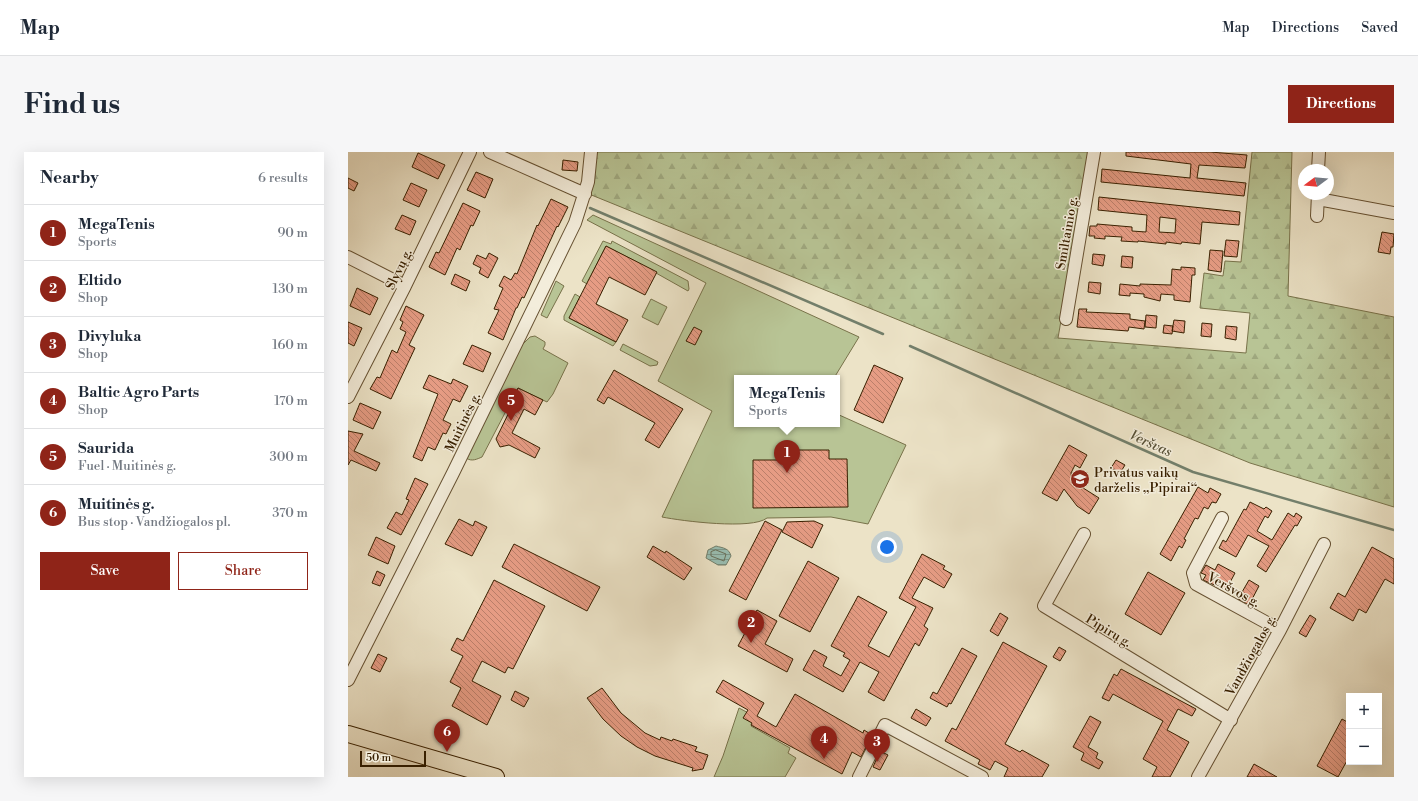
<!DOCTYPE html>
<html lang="en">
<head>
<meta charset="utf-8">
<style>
  :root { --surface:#fff; --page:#f6f6f7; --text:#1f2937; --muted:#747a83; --line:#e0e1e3; --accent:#8f2418 }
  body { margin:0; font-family:"Libre Bodoni",serif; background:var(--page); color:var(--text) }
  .controls { position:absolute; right:12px; bottom:12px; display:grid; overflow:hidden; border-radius:0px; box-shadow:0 4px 16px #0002 }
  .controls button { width:36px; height:36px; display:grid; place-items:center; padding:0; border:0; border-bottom:1px solid var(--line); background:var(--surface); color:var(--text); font:20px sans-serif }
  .compass { position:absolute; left:950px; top:12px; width:36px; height:36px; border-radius:50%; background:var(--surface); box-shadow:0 4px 16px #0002; rotate:254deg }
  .scale { position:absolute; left:12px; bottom:10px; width:66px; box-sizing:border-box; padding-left:4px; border:2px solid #392000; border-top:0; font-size:11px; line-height:14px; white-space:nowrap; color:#392000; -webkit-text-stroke:3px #f3eddb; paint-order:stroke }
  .you { position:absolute; left:539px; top:395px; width:14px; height:14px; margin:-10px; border:3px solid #fff; border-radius:50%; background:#1a73e8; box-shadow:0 0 0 6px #1a73e833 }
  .badge { display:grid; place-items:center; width:26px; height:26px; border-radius:50%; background:var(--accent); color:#fff; font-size:13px; font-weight:700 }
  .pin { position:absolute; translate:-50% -33px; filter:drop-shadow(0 1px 2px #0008) }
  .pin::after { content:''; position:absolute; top:21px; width:14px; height:12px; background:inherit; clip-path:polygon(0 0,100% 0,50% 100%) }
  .popup { position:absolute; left:386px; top:223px; width:106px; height:52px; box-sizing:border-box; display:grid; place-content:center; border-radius:0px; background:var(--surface); filter:drop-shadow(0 1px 3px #0005); font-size:13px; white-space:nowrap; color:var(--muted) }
  .popup b { font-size:15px; color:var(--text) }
  .popup::after { content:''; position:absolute; left:50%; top:100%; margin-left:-8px; border:8px solid transparent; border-top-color:var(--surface) }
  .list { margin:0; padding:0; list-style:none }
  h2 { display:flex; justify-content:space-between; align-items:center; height:52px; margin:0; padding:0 16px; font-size:17px }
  h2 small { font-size:13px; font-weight:400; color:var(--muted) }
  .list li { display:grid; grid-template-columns:26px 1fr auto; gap:12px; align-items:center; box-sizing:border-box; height:56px; padding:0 16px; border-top:1px solid var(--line) }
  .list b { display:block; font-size:15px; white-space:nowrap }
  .list p { margin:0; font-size:13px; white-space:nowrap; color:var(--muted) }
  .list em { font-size:13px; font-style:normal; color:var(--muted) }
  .actions { display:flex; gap:8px; padding:12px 16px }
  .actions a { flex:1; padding:9px 0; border:1px solid var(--accent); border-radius:0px; text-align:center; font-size:14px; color:var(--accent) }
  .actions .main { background:var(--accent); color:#fff }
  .map { position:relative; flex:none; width:1046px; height:625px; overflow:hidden; border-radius:0px }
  header { display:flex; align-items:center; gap:24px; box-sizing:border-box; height:56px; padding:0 20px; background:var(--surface); border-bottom:1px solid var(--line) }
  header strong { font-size:19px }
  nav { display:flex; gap:22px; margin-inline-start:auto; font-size:14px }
  .intro { display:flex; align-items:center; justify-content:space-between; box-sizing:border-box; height:96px; padding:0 24px }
  h1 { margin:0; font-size:28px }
  .button { padding:10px 18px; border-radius:0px; background:var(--accent); color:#fff; font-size:14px; font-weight:700 }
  main { display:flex; gap:24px; padding:0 24px }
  aside { flex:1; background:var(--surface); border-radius:0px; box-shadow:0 4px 16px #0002 }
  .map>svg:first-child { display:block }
  .green { fill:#b8c495; stroke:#78724a }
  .forest { fill:url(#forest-firs); stroke:#78724a }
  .water { fill:url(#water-rules); stroke:#737f6b }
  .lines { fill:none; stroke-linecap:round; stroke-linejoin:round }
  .shore { stroke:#696f59; stroke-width:1 }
  .stream { stroke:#737f6b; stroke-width:2.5 }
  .building { fill:url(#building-back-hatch); stroke:#392000; fill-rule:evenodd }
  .minor-casing { stroke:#665132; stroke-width:14 }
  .major-casing { stroke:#392000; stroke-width:18 }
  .minor { stroke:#f3eddb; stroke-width:12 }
  .major { stroke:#ece3c7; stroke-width:16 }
  .labels { text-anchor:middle; stroke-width:3; stroke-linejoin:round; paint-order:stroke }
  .street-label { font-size:13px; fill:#392000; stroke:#f3eddb }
  .poi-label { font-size:13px; fill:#392000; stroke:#f3eddb; text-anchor:start }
  .water-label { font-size:14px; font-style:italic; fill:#564f35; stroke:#f3eddb }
</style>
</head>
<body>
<header>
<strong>Map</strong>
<nav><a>Map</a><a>Directions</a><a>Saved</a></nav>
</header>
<div class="intro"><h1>Find us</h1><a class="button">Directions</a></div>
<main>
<aside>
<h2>Nearby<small>6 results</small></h2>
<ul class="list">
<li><span class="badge">1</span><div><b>MegaTenis</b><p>Sports</p></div><em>90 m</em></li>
<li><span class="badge">2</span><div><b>Eltido</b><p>Shop</p></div><em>130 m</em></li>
<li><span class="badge">3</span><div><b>Divyluka</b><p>Shop</p></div><em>160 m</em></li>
<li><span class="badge">4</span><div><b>Baltic Agro Parts</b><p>Shop</p></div><em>170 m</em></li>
<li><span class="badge">5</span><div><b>Saurida</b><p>Fuel · Muitinės g.</p></div><em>300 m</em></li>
<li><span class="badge">6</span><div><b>Muitinės g.</b><p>Bus stop · Vandžiogalos pl.</p></div><em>370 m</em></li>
</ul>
<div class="actions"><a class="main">Save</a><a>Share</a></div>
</aside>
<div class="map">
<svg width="1046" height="625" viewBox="0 0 1046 625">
  <defs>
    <pattern id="forest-firs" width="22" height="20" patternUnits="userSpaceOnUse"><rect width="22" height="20" fill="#b8c495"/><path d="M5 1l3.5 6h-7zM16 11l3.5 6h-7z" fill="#9fa87f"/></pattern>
    <pattern id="water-rules" width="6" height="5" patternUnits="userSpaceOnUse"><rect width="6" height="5" fill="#99beb2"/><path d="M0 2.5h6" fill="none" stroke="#7e9a8e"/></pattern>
    <pattern id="building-back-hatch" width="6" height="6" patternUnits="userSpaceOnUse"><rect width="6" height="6" fill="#e69c84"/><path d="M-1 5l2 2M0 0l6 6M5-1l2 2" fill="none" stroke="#bb7f6a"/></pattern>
  </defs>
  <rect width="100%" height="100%" fill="#ece3c7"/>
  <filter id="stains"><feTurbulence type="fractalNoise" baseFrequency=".005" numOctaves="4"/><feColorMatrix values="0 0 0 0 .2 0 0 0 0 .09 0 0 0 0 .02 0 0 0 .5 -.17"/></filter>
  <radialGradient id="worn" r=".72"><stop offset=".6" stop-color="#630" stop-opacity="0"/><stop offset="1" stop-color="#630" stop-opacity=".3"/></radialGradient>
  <path class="green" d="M245 63 511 185 486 226H389V272H489V262L558 293 520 372 483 365 419 366C404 378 334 369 314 365L364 259 310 229 358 131 239 68Z
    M255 89 263 92 264 89 340 129 341 137 340 139 308 121V120L258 94 239 132 234 129Z
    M208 129 216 134 199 166 193 163Z
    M227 142 232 145 221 166 268 190 265 194 216 168V164Z
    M303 147 319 155 310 173 294 165Z
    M187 184 197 190V193L195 197 220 211 205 242 199 250 170 236 134 305C129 307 124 310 118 306L173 194 182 185Z
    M275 192 310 210 309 213 302 214 272 198Z
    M391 556 408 565 403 574 442 596 440 601 448 606 437 625H366L375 604Z"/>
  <path class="forest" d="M246 0H742L710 186 898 201 902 161 852 156 856 121 875 124 877 109 893 110 904 0H944L940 144 1046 165V355L902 311 241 42Z"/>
  <path class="water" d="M368 394C375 396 381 396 383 404L378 413H370L358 406 360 398Z"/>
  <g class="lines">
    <path class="shore" d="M368 398 378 402 376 409 363 404V400Z"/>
    <path class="stream" d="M242 56 535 182
      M562 194 845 320 1046 378"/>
  </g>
  <path class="building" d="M778 0H862L899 3 897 16 851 13 849 26 898 31 896 44 753 30 754 17 842 26 843 12 778 4Z
    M70 1 97 13 90 27 64 15Z
    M215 8 230 10 229 19 214 18Z
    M128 20 145 27 137 46 119 38Z
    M0 26 10 31 6 39 0 36Z
    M63 31 79 38 71 55 55 48Z
    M751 45 892 60 891 73 854 70 852 92 834 90 833 92 818 90V92L790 89V90L773 89 774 85 757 84V87L746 86 747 84H741L742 74H749V72L784 75V79L798 80 799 63 750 58ZM812 65 828 67 827 81 811 80Z
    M203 47 220 55 210 75 209 74 176 146 174 145 169 156H168L155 188 140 181 151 158 146 157 155 136 151 134 156 124 163 128 167 121 169 122 189 73 190 74Z
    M115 51 132 59 125 74 123 73 112 98 109 96 97 123 81 115 88 100 91 101Z
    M54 63 68 69 62 83 47 77Z
    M1034 80 1046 82 1045 95H1043L1042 102 1030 100Z
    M878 88 891 89 889 105 876 104Z
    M258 94 309 120 297 143 261 125 248 152 280 168 268 190 221 166Z
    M862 98 875 99 873 120 860 118Z
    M141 101 150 106 140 126 131 121 133 116 125 112 129 103 138 107Z
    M745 102 757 103 755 114 744 112Z
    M774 104 785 105 784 116 773 115Z
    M833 115 847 116V123H844L842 150 826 148V143L813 142 812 149 796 145V142L782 141V144L771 143 772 132 792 134V132L823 133 824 117 833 118Z
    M107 122 122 129 118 139 103 132Z
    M741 130 753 131 752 142 740 140Z
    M9 136 30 146 22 163 2 154Z
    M58 154 76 163 61 193 67 196 43 247 22 237 29 225 32 226 44 198 49 201 58 180 52 177 55 170 52 168Z
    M731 157H739L738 160 782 162V167L797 169 796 177 781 175 780 179 729 175Z
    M798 163 809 164 808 176 797 175Z
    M826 168 837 169 836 181 824 179Z
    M0 170 14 176 6 194 0 191Z
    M854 171 864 172 863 185 853 184Z
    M816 173 825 174 824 182 815 181Z
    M878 174 889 175 888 188 877 186Z
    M346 175 354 179 347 193 338 189Z
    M124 193 143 201 135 220 115 212Z
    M526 213 555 226 535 271 506 258Z
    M266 218 335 257 311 296 297 288 307 271 260 245 256 252 249 248Z
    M81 223 103 232 105 227 120 234 112 250 105 247 95 268 103 272 98 282 95 281 87 298 80 295 74 309 65 305 90 242 75 236Z
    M170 236 195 248 187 263 176 257 164 281 192 296 187 306 161 293 152 295 148 287 165 252 163 251Z
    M12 251 33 260 25 277 5 268Z
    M0 279 15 282 6 299 32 311 28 319 3 308 0 313Z
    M721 293 739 303 732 316 727 313 723 321 724 329 751 346 741 362 729 354 716 337 709 349 694 341Z
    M438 298H481V307H499L500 355 405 356V308H438Z
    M768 308 777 313 772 321 763 316Z
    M67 326 80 332 53 383 39 376 48 360 54 363 61 348 58 347Z
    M850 335 860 341 862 336 873 342 868 351 864 350 860 357 856 355 850 367 847 366 836 387 838 388 834 396 831 394 823 409 812 402Z
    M902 350 916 357 918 355 924 359 920 366 917 364 909 379 924 388 940 361 946 365 948 361 954 365 949 374 947 373 918 420 909 414 921 394 900 383 888 405 871 396 875 388 878 390 896 357 898 358Z
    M111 367 125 374 127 369 139 375 124 404 97 392Z
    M417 369 434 378 398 448 381 439Z
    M466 369 475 373 464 396 434 380 439 370Z
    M28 385 47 394 40 412 20 403Z
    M166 392 252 435 239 459 154 415Z
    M305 394 317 401 318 399 344 416 336 428 299 405Z
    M1024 395 1046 407V432L1037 427 1018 461 1011 457 1005 469 982 456 990 441 997 445Z
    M574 402 597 414 595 417 604 422 596 436 576 425 564 446 585 456 576 474 580 477 571 494 567 491 536 549 520 540 531 520 512 510 495 540 455 518 466 498 479 505 475 514 493 524 502 508 495 504 497 501 483 494 510 444 539 460 520 494 541 505 568 455 551 446Z
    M460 409 491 426 462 480 431 464Z
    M870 412 887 421 878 438 855 428 858 423 853 421 858 413 867 418Z
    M29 419 37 423 32 434 24 431Z
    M800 420 837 441 813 483 777 462Z
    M146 428 197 454 165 517 160 515 157 521 134 509 124 529 153 544 139 573 104 554 113 536 102 530 115 504 103 498 109 486 115 489Z
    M901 428 911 434 901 453 890 447Z
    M409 458 429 469 417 492 445 507 439 520 390 494Z
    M652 461 660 466 650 484 642 479Z
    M962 463 968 467 958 485 951 481Z
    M655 490 699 514 657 592 672 600 674 598 701 613 694 625H656L660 616 647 609 642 618 630 612 632 608 597 589 604 576 608 578Z
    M711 495 718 499 712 509 705 505Z
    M614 496 629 504 603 552 601 551 599 555 582 546 585 540 589 542Z
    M30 502 39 506 32 520 23 516Z
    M773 517 848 557 844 564 830 557 819 578 841 590 822 625H804L809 615 795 607 815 569 765 542 761 549 754 546 766 522 769 524Z
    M375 528 416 551 409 564 428 575 447 542 515 581 516 578 524 583 513 605 504 600 494 622 403 573 404 571 395 566 400 558 368 540Z
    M254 536 273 561 297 581 312 588 313 585 324 589 325 587 349 595 347 599 360 603 355 617 344 619 345 616 307 604 289 595 273 584 255 567 239 546Z
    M167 539 181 546 176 555 163 548Z
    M568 557 583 566 578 574 563 566Z
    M742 564 753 570 740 595 750 601 748 606 755 610 751 617 733 608 736 601 725 595Z
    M994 567 1001 571V605L990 625 969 614Z
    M532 599 540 603 532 618 525 615Z
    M906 612 929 625H899Z"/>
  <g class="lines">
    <g class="minor-casing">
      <path id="minor" d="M142 0 237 42
        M970 18 971 0
        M970 47 1046 61
        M969 64 970 42
        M0 105 57 134
        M718 167 746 0
        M0 245 57 134 122 0
        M874 366 845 421 848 432 932 478
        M736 382 696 454 883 568
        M0 528 105 321 227 71 240 30 243 0
        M511 625 537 573 634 625
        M850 625 932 478 976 392"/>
    </g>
    <g class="major-casing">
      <path id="major" d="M0 582 148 625"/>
    </g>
    <use href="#minor" class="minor"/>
    <use href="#major" class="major"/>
  </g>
  <defs>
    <g id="school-disc" transform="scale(1)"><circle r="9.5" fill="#8f2418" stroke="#f3eddb"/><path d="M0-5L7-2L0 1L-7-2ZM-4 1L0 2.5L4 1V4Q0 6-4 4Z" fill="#fff"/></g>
  </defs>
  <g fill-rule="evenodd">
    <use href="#school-disc" x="732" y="327"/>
  </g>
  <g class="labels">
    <g class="street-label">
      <text transform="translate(718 81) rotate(-80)" y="5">Smiltainio g.</text>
      <text transform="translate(50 117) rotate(-64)" y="5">Slyvų g.</text>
      <text transform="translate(114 270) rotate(-64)" y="5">Muitinės g.</text>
      <text transform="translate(886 437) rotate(29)" y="5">Veršvos g.</text>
      <text transform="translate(761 478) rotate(31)" y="5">Pipirų g.</text>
      <text transform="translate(902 503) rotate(-61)" y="5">Vandžiogalos g.</text>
    </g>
    <g class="poi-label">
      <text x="746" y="325">Privatus vaikų<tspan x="746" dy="15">darželis „Pipirai“</tspan></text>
    </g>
    <g class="water-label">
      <text transform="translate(803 291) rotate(24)" y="5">Veršvas</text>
    </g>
  </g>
  <rect width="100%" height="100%" filter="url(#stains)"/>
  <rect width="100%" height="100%" fill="url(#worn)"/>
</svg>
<div class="controls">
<button>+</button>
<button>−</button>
</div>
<svg class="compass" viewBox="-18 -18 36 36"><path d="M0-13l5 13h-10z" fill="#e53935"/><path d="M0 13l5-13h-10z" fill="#747a83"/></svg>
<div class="scale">50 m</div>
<div class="you"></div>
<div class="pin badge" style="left:439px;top:321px">1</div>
<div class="popup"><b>MegaTenis</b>Sports</div>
<div class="pin badge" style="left:403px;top:491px">2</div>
<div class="pin badge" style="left:529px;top:610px">3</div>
<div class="pin badge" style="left:476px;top:607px">4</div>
<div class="pin badge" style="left:163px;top:269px">5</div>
<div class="pin badge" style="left:99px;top:600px">6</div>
</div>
</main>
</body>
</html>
